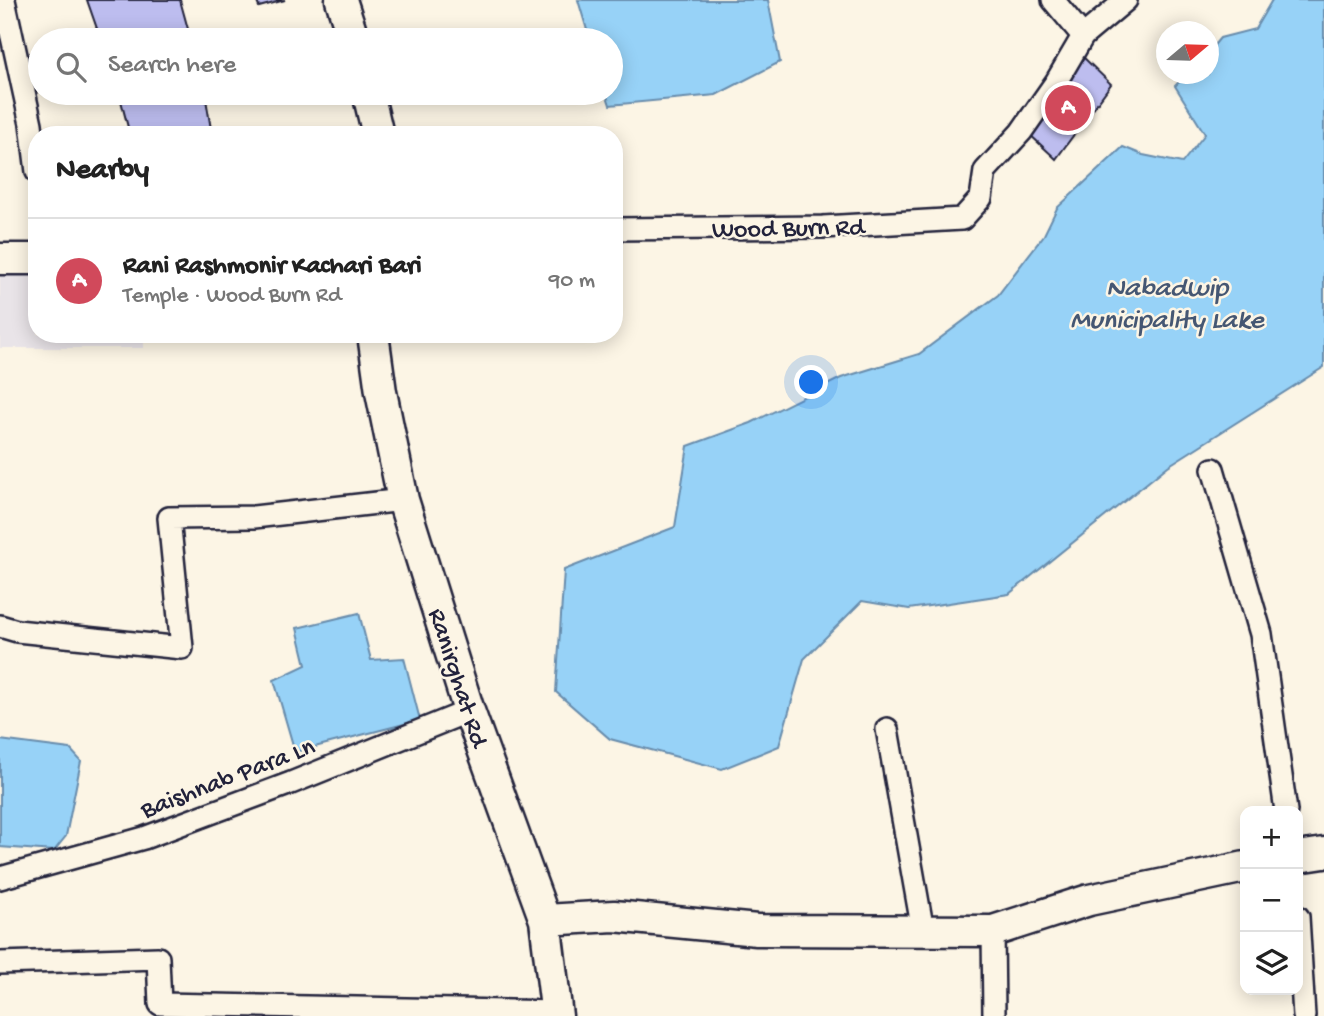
<!DOCTYPE html>
<html lang="en">
<head>
<meta charset="utf-8">
<style>
  :root { --surface:#fff; --page:#f6f6f6; --text:#222; --muted:#767676; --line:#e0e0e0; --accent:#d1495b }
  body { margin:0; font-family:"Gochi Hand",sans-serif; background:var(--page); color:var(--text) }
  .controls { position:absolute; right:21px; bottom:21px; display:grid; overflow:hidden; border-radius:14px; box-shadow:0 4px 18px #0003 }
  .controls button { width:63px; height:63px; display:grid; place-items:center; padding:0; border:0; border-bottom:2px solid var(--line); background:var(--surface); color:var(--text); font:35px sans-serif }
  .compass { position:absolute; left:1156px; top:21px; width:63px; height:63px; border-radius:50%; background:var(--surface); box-shadow:0 4px 18px #0003; rotate:71deg }
  .you { position:absolute; left:812px; top:383px; width:24px; height:24px; margin:-18px; border:5px solid #fff; border-radius:50%; background:#1a73e8; box-shadow:0 0 0 10px #1a73e833 }
  .badge { display:grid; place-items:center; width:46px; height:46px; border-radius:50%; background:var(--accent); color:#fff; font-size:23px; font-weight:700 }
  .pin { position:absolute; translate:-50% -50%; border:4px solid #fff; box-shadow:0 2px 7px #0006 }
  .list { margin:0; padding:0; list-style:none }
  h2 { display:flex; justify-content:space-between; align-items:center; height:91px; margin:0; padding:0 28px; font-size:30px }
  h2 small { font-size:23px; font-weight:400; color:var(--muted) }
  .list li { display:grid; grid-template-columns:46px 1fr auto; gap:21px; align-items:center; box-sizing:border-box; height:126px; padding:0 28px; border-top:2px solid var(--line) }
  .list b { display:block; font-size:26px; white-space:nowrap }
  .list p { margin:0; font-size:23px; white-space:nowrap; color:var(--muted) }
  .list em { font-size:23px; font-style:normal; color:var(--muted) }
  .icon { flex:none; width:38px; height:38px; fill:none; stroke:currentColor; stroke-width:2; stroke-linecap:round; stroke-linejoin:round }
  .map { position:relative; flex:none; width:1324px; height:1016px; overflow:hidden }
  .search { position:absolute; background:var(--surface); box-shadow:0 4px 18px #0003; left:28px; top:28px; width:595px; height:77px; display:flex; align-items:center; gap:18px; box-sizing:border-box; padding:0 24px; border-radius:38px; color:var(--muted); font-size:26px }
  .panel { position:absolute; background:var(--surface); box-shadow:0 4px 18px #0003; left:28px; top:126px; width:595px; height:217px; border-radius:28px }
  .map>svg:first-child { display:block }
  .built { fill:#e9e4e8 }
  .water { fill:#97d2f7; stroke:#688cac; stroke-width:2 }
  .building { fill:#bdbdef; stroke:#22223b; stroke-width:2 }
  .lines { fill:none; stroke-linecap:round; stroke-linejoin:round }
  .street-casing { stroke:#22223b; stroke-width:26 }
  .secondary-casing { stroke:#22223b; stroke-width:35 }
  .street { stroke:#fcf5e5; stroke-width:21 }
  .secondary { stroke:#fcf5e5; stroke-width:30 }
  .labels { text-anchor:middle; stroke-width:5; stroke-linejoin:round; paint-order:stroke }
  .street-label { font-size:26px; fill:#22223b; stroke:#fcf5e5 }
  .water-label { font-size:28px; font-style:italic; fill:#455773; stroke:#fcf5e5 }
</style>
</head>
<body>
<div class="map">
<svg width="1324" height="1016" viewBox="0 0 1324 1016">
  <rect width="100%" height="100%" fill="#fcf5e5"/>
  <filter id="ink" filterUnits="userSpaceOnUse"><feTurbulence type="fractalNoise" baseFrequency=".0143" numOctaves="2"/><feDisplacementMap in="SourceGraphic" scale="14" xChannelSelector="R" yChannelSelector="G"/><feConvolveMatrix kernelMatrix="1 2 1 2 8 2 1 2 1" color-interpolation-filters="sRGB"/></filter>
  <g filter="url(#ink)">
    <path class="built" d="M0 265 37 266V334H144V348H0Z"/>
    <path class="water" d="M578 0H768L780 62 716 95 610 105 606 93H611V40H590Z
      M1272 0H1324V367L1168 466 1009 594 909 609 862 601 804 659 779 746 722 769 610 739 556 692 564 570 675 527 688 446 751 423 841 378 919 354 998 295 1044 235 1057 208 1123 147 1143 155 1182 163 1205 134 1175 86 1187 74H1208L1209 51 1220 38 1255 29Z
      M359 613 371 660 404 658 420 720 295 752 274 680 306 665 297 628Z
      M0 740 70 749 81 761 66 836 54 851 0 847Z"/>
    <path class="building" d="M87 0H180L191 40H101Z
      M256 0H285L259 7Z
      M1079 53 1111 84 1056 159 1027 132Z
      M119 93H205L212 135H130Z"/>
    <g class="lines">
      <g class="street-casing">
        <path id="street" d="M4 0 31 124 37 172
          M1053 0 1083 36
          M614 229 823 227 962 219 981 198 985 171 1021 132 1056 82 1083 36 1126 0
          M1213 469 1261 634 1286 811
          M0 626 17 631 182 648 169 518 254 517 403 500
          M887 729 923 931
          M0 878 144 838 291 783 469 711
          M1298 917 1304 1016
          M993 931 994 1016
          M0 963 158 958 160 1004 556 1012"/>
      </g>
      <g class="secondary-casing">
        <path id="secondary" d="M341 0 354 40
          M368 93 378 135
          M0 259H37
          M373 334 381 392 403 500 469 711 545 920 557 1016
          M1298 857 1324 853
          M545 920 614 916 757 930 993 931 1089 900 1245 867"/>
      </g>
      <use href="#street" class="street"/>
      <use href="#secondary" class="secondary"/>
    </g>
  </g>
  <g class="labels">
    <g class="street-label">
      <text transform="translate(788 226) rotate(-1)" y="9">Wood Burn Rd</text>
      <text transform="translate(460 677) rotate(72)" y="9">Ranirghat Rd</text>
      <text transform="translate(227 776) rotate(-21)" y="9">Baishnab Para Ln</text>
    </g>
    <g class="water-label">
      <text x="1167" y="295">Nabadwip<tspan x="1167" dy="32">Municipality Lake</tspan></text>
    </g>
  </g>
</svg>
<div class="controls">
<button>+</button>
<button>−</button>
<button><svg class="icon" aria-label="layers" viewBox="0 0 24 24"><path d="M12 4l9 5-9 5-9-5zM3 14l9 5 9-5"/></svg></button>
</div>
<svg class="compass" viewBox="-18 -18 36 36"><path d="M0-13l5 13h-10z" fill="#e53935"/><path d="M0 13l5-13h-10z" fill="#767676"/></svg>
<div class="you"></div>
<div class="pin badge" style="left:1068px;top:108px">A</div>
<div class="search"><svg class="icon" aria-label="search" viewBox="0 0 24 24"><circle cx="10" cy="10" r="6"/><path d="M15 15l6 6"/></svg>Search here</div>
<section class="panel">
<h2>Nearby<small></small></h2>
<ul class="list">
<li><span class="badge">A</span><div><b>Rani Rashmonir Kachari Bari</b><p>Temple · Wood Burn Rd</p></div><em>90 m</em></li>
</ul>
</section>
</div>
</body>
</html>
